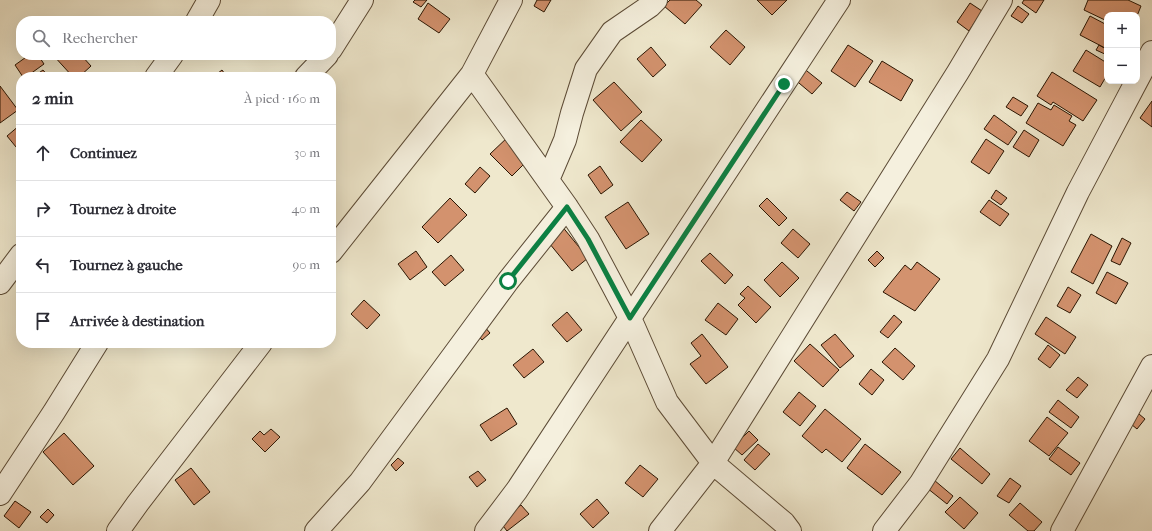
<!DOCTYPE html>
<html lang="fr">
<head>
<meta charset="utf-8">
<style>
  :root { --surface:#fff; --page:#f2f2f3; --text:#2b2b33; --muted:#7c7c81; --line:#e1e1e2 }
  body { margin:0; font-family:"IM FELL French Canon",serif; background:var(--page); color:var(--text) }
  .controls { position:absolute; right:12px; top:12px; display:grid; overflow:hidden; border-radius:8px; box-shadow:0 4px 16px #0002 }
  .controls button { width:36px; height:36px; display:grid; place-items:center; padding:0; border:0; border-bottom:1px solid var(--line); background:var(--surface); color:var(--text); font:20px sans-serif }
  .stop { position:absolute; width:12px; height:12px; margin:-9px; border:3px solid #0b8043; border-radius:50%; background:#fff }
  .stop.end { background:#0b8043; border-color:#fff; box-shadow:0 1px 4px #0008 }
  .list { margin:0; padding:0; list-style:none }
  h2 { display:flex; justify-content:space-between; align-items:center; height:52px; margin:0; padding:0 16px; font-size:17px }
  h2 small { font-size:13px; font-weight:400; color:var(--muted) }
  .list li { display:grid; grid-template-columns:26px 1fr auto; gap:12px; align-items:center; box-sizing:border-box; height:56px; padding:0 16px; border-top:1px solid var(--line) }
  .list b { display:block; font-size:15px; white-space:nowrap }
  .list em { font-size:13px; font-style:normal; color:var(--muted) }
  .icon { flex:none; width:22px; height:22px; fill:none; stroke:currentColor; stroke-width:2; stroke-linecap:round; stroke-linejoin:round }
  .map { position:relative; flex:none; width:1152px; height:531px; overflow:hidden }
  .search { position:absolute; background:var(--surface); box-shadow:0 4px 16px #0002; left:16px; top:16px; width:320px; height:44px; display:flex; align-items:center; gap:10px; box-sizing:border-box; padding:0 14px; border-radius:16px; color:var(--muted); font-size:15px }
  .panel { position:absolute; background:var(--surface); box-shadow:0 4px 16px #0002; left:16px; top:72px; width:320px; height:276px; border-radius:16px }
  .map>svg:first-child { display:block }
  .building { fill:#d3926e; stroke:#2a1502 }
  .lines { fill:none; stroke-linecap:round; stroke-linejoin:round }
  .minor-casing { stroke:#5b4a35; stroke-width:24 }
  .minor { stroke:#f5f0de; stroke-width:22 }
  .route { stroke:#0b8043; stroke-width:5 }
</style>
</head>
<body>
<div class="map">
<svg width="1152" height="531" viewBox="0 0 1152 531">
  <rect width="100%" height="100%" fill="#efe8cd"/>
  <filter id="stains"><feTurbulence type="fractalNoise" baseFrequency=".005" numOctaves="4"/><feColorMatrix values="0 0 0 0 .2 0 0 0 0 .09 0 0 0 0 .02 0 0 0 .5 -.17"/></filter>
  <radialGradient id="worn" r=".72"><stop offset=".6" stop-color="#630" stop-opacity="0"/><stop offset="1" stop-color="#630" stop-opacity=".3"/></radialGradient>
  <path class="building" d="M415 0H427L421 7 413 2Z
    M537 0H551L544 12 534 6Z
    M670 0H696L702 5 685 24 664 6Z
    M757 0H787L772 15Z
    M1024 0H1044L1036 13 1022 3Z
    M1088 0H1128L1141 6 1137 16 1107 15V21L1084 10Z
    M428 3 450 19 439 33 418 19Z
    M970 3 982 11 969 31 957 22Z
    M1018 6 1029 14 1022 23 1011 16Z
    M1090 16 1107 25V44L1105 48 1080 35Z
    M726 30 745 47 730 65 710 47Z
    M848 45 873 61 855 87 831 71Z
    M1099 45 1106 49 1107 47V55L1096 50Z
    M651 47 666 65 653 77 637 59Z
    M1086 50 1107 63V75L1100 87 1073 71Z
    M29 55H38L44 64 26 77H23L15 65Z
    M53 55H81L91 66 79 77H73Z
    M882 61 913 80 901 101 869 82Z
    M802 67 822 83 812 94 793 78Z
    M43 70 49 77H33Z
    M222 70 227 77H213Z
    M1052 72 1097 100 1083 121 1053 102 1051 105 1037 96Z
    M614 82 642 112 621 131 593 100Z
    M0 86 18 110 0 123Z
    M1013 97 1028 106 1021 116 1006 107Z
    M1152 101V127L1140 118Z
    M1038 103 1051 110 1054 105 1072 116 1069 121 1076 125 1063 146 1026 123Z
    M994 115 1017 132 1008 145 984 129Z
    M641 120 662 140 642 162 620 142Z
    M20 125 21 126V153L7 136Z
    M1024 130 1039 140 1029 157 1013 147Z
    M509 136 530 158 512 176 490 154Z
    M986 139 1004 151 989 174 971 162Z
    M600 166 613 185 601 194 588 175Z
    M480 167 490 176 475 193 465 184Z
    M996 190 1007 198 1001 205 991 198Z
    M847 192 861 202 854 211 840 200Z
    M450 198 467 215 438 243 422 227Z
    M767 198 787 218 779 226 759 206Z
    M989 200 1009 214 1000 226 980 212Z
    M628 202 649 234 626 249 605 217Z
    M561 225 588 258 572 271 545 238Z
    M793 229 810 244 798 258 781 243Z
    M1091 234 1112 246 1093 284 1071 272Z
    M1122 238 1131 243 1120 265 1111 261Z
    M416 251 427 267 410 280 398 264Z
    M877 251 884 258 875 267 868 260Z
    M710 253 733 275 725 284 701 261Z
    M451 255 464 270 445 286 432 272Z
    M782 262 799 278 780 297 764 280Z
    M917 262 940 279 915 311 883 292 905 265 911 270Z
    M1107 272 1128 283 1116 304 1096 293Z
    M748 286 771 307 756 323 738 305 745 298 740 294Z
    M1068 287 1081 295 1070 313 1057 306Z
    M364 300 380 315 367 329 351 314Z
    M718 303 738 319 726 335 705 320Z
    M567 312 582 330 567 342 552 325Z
    M894 315 902 322 888 338 880 332Z
    M1046 317 1076 337 1065 354 1035 334Z
    M484 326 490 333 482 340 476 333Z
    M702 334 728 367 706 384 690 364 701 356 691 343Z
    M835 334 854 356 840 368 821 345Z
    M810 344 839 370 823 387 794 361Z
    M1048 345 1060 355 1050 368 1038 359Z
    M895 348 915 366 903 380 882 362Z
    M533 349 544 362 524 378 513 365Z
    M871 369 884 380 872 395 859 384Z
    M1078 377 1088 385 1077 398 1066 390Z
    M799 392 816 406 800 426 783 412Z
    M1058 400 1079 417 1071 428 1049 412Z
    M507 408 517 424 491 441 480 425Z
    M825 409 861 439 842 462 826 449 822 453 802 436Z
    M1133 409 1145 419 1137 429 1125 419Z
    M1047 417 1068 433 1049 456 1029 441Z
    M271 429 280 437 265 452 252 439 260 431 264 435Z
    M749 431 758 440 742 455 733 447Z
    M64 433 94 466 73 485 43 452Z
    M758 444 770 454 755 470 744 460Z
    M865 444 901 472 882 495 847 468Z
    M1058 447 1080 463 1071 475 1049 459Z
    M960 448 990 474 982 484 951 459Z
    M398 458 404 463 396 471 391 465Z
    M640 465 658 479 643 497 625 483Z
    M191 468 210 492 194 505 175 480Z
    M478 471 486 480 477 487 469 477Z
    M1010 478 1021 486 1009 503 997 496Z
    M934 480 953 496 947 504 927 488Z
    M960 497 978 513 964 529 945 512Z
    M597 499 609 513 593 528 580 514Z
    M15 501 31 512 19 528 4 516Z
    M1020 503 1042 522 1034 531H1028L1009 515Z
    M521 505 529 514 507 531 500 522Z
    M48 509 54 515 47 523 40 517Z"/>
  <g class="lines">
    <g class="minor-casing">
      <path id="minor" d="M197 21 209 0
        M331 49 362 0
        M472 74 567 207 588 239 630 318 667 402 713 463 784 523 790 531
        M156 77 172 55
        M306 77 327 55
        M548 180 565 140 572 113 586 69 612 32 650 6 656 0
        M331 252 472 74 511 0
        M0 283 21 255
        M0 494 54 412 97 343
        M118 531 138 503 261 343
        M316 531 360 482 508 281 567 207
        M486 531 517 490 839 0
        M660 531 713 463 958 72 1001 0
        M884 531 920 484 998 359 1078 192 1152 52
        M1062 531 1152 366"/>
    </g>
    <use href="#minor" class="minor"/>
  </g>
  <g class="lines">
    <path class="route" d="M508 281 567 207 588 239 630 318 784 84"/>
  </g>
  <rect width="100%" height="100%" filter="url(#stains)"/>
  <rect width="100%" height="100%" fill="url(#worn)"/>
</svg>
<div class="controls">
<button>+</button>
<button>−</button>
</div>
<div class="stop" style="left:508px;top:281px"></div>
<div class="stop end" style="left:784px;top:84px"></div>
<div class="search"><svg class="icon" aria-label="search" viewBox="0 0 24 24"><circle cx="10" cy="10" r="6"/><path d="M15 15l6 6"/></svg>Rechercher</div>
<section class="panel">
<h2>2 min<small>À pied · 160 m</small></h2>
<ul class="list">
<li><svg class="icon" aria-label="ahead" viewBox="0 0 24 24"><path d="M12 20V5M6 11l6-6 6 6"/></svg><div><b>Continuez</b></div><em>30 m</em></li>
<li><svg class="icon" aria-label="right" viewBox="0 0 24 24"><path d="M7 20v-9h11M14 6l5 5-5 5"/></svg><div><b>Tournez à droite</b></div><em>40 m</em></li>
<li><svg class="icon" aria-label="left" viewBox="0 0 24 24"><path d="M17 20v-9H6M10 6l-5 5 5 5"/></svg><div><b>Tournez à gauche</b></div><em>90 m</em></li>
<li><svg class="icon" aria-label="arrive" viewBox="0 0 24 24"><path d="M6 21V4h12l-3 4 3 4H6"/></svg><div><b>Arrivée à destination</b></div></li>
</ul>
</section>
</div>
</body>
</html>
